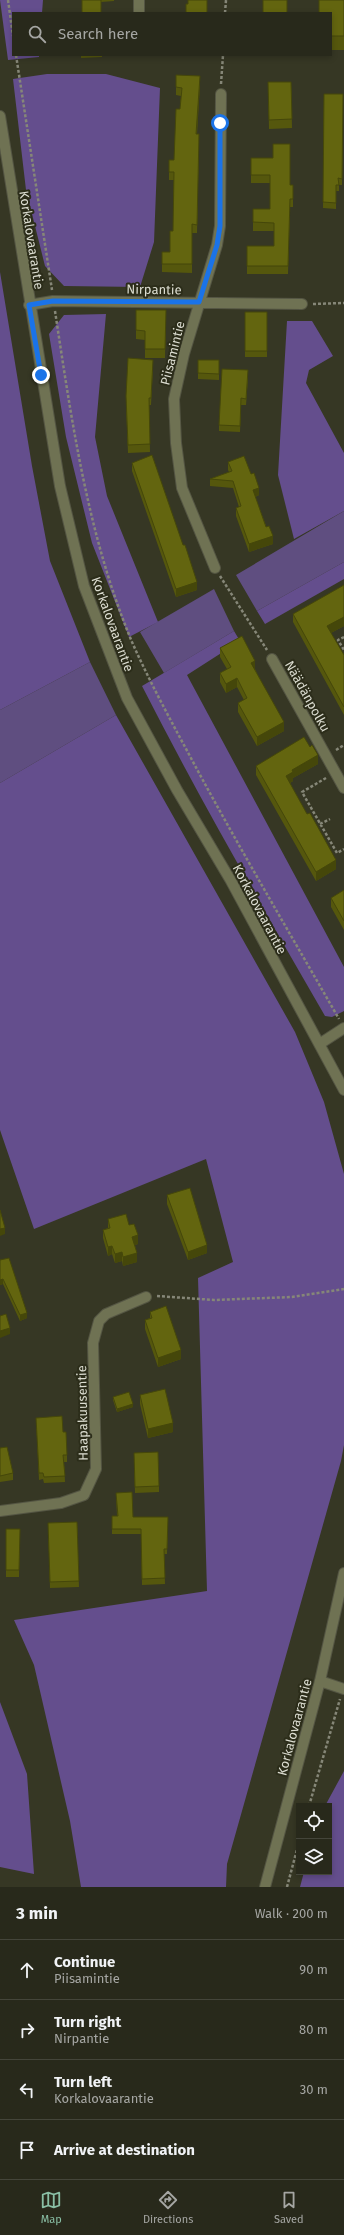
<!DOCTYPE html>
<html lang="en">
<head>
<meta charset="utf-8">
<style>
  :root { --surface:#28291b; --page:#303124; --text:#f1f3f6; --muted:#a5a6a3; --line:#44453a; --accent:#8abfa5 }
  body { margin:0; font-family:"Fira Sans",sans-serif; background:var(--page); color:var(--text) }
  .controls { position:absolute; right:12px; bottom:12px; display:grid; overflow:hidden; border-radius:0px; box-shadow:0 2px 6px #0003 }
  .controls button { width:36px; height:36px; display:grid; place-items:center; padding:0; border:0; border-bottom:1px solid var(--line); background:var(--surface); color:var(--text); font:20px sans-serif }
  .stop { position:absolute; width:12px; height:12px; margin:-9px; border:3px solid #1a73e8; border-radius:50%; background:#fff }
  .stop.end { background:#1a73e8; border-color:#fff; box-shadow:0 1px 4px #0008 }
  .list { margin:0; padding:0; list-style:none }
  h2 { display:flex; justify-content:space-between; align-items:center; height:52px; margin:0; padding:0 16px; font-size:17px }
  h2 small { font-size:13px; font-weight:400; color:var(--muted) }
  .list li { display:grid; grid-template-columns:26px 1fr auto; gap:12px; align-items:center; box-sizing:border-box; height:60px; padding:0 16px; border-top:1px solid var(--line) }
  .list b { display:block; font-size:15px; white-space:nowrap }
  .list p { margin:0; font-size:13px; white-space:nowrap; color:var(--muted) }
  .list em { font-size:13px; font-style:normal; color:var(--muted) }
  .icon { flex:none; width:22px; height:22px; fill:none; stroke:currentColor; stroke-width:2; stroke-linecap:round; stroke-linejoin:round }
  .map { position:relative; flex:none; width:344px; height:1887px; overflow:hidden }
  .search { position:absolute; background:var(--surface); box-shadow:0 2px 6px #0003; left:12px; right:12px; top:12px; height:44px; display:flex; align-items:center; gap:10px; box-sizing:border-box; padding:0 14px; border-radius:0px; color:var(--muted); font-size:15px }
  .sheet { height:292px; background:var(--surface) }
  nav { display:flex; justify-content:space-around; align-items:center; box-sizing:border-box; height:56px; border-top:1px solid var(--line); background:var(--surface); font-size:11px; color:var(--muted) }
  nav a { display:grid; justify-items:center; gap:2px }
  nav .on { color:var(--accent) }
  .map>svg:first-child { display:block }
  .green { fill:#5f4e80 }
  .forest { fill:#644e8d }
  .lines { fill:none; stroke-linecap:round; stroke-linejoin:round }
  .minor-casing { stroke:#545543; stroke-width:12 }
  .path { stroke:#868778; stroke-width:2.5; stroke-dasharray:3 2; stroke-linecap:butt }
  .minor { stroke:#6f7253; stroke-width:10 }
  .wall { fill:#55570d }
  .shaded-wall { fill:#45470a }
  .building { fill:#63650f; stroke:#45470a }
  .route { stroke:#1a73e8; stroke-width:5 }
  .labels { text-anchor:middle; stroke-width:4; stroke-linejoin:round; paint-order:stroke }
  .street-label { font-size:13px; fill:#dcddd1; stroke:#2c2d1a }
</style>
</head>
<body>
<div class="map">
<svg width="344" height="1887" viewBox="0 0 344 1887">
  <rect width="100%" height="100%" fill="#363724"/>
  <path class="green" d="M344 511V562L257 611 236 575Z
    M214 589 234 631 164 673 140 632Z
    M90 662 116 715 0 783V710Z"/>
  <path class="forest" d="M0 0H43L42 13H13V55H39V57L8 60Z
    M47 74H106L160 88 154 242 140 287 64 286 45 266 26 190 13 79Z
    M0 272 32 466 50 561 90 662 0 710Z
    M106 314 95 437 107 496 158 622 129 637 92 543 66 437 49 334 64 315Z
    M287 321H312L333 356 309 370 306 383 344 453V511L294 539 278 475Z
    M344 562V579L265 624 257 611Z
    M234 631 240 641 187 675 344 967V1011L332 1017 325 1016C262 907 199 798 142 686Z
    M116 715 295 1032 324 1102 344 1174V1445L341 1461 227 1864 226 1887H81L70 1821 34 1665 14 1620 207 1591 198 1278 233 1262 206 1159 34 1229 0 1130V783Z
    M0 1702 27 1774 34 1874 0 1867Z
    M344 1771V1887H300L304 1872H329V1806H325Z"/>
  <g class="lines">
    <g class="minor-casing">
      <path id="minor" d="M139 0V13
        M0 116 60 486 84 586 127 698 177 790 231 881 344 1090
        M29 305 53 301 302 304
        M215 568 182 488 176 443 174 399 184 354 217 245 220 226 221 94
        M272 659 344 788
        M321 1043 344 1028
        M0 1511 61 1503 84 1495 96 1469 93 1343 99 1321 106 1314 146 1297
        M320 1681 344 1689
        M265 1887 320 1681 344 1573"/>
    </g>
    <path class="path" d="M8 0 13 36
      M225 13 226 0
      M16 55 52 290
      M221 84 223 55
      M313 304 344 303
      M55 311C72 423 88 537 132 642 152 687 176 730 199 773 244 856 292 937 339 1019
      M220 576 267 650
      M344 637 338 640 344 650
      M336 750 344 745
      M326 778 302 792 337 853 344 849
      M320 824 330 819
      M157 1296 214 1300 292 1297 344 1289
      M309 1806 340 1699
      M287 1887 299 1842"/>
    <use href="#minor" class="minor"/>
  </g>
  <path class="wall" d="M82 0H114V1L101 2Z
    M344 0V50H331V13Z
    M81 55H102V57L81 58Z
    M190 55H207V56Z
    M268 82H291L292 128 269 129Z
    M200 85 197 134 199 143 197 233H192V273L162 272V252H170L173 231 174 180H169V160H174L180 109 181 96 176 95V87Z
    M324 94H343L342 185H339V191H336V209L323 208Z
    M251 158 290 185H293V207H290L288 274H247V246H274V231H253V209H270V183H251Z
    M136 310H166L165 358H145V340L136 339Z
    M245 312H267V357H245Z
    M198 360H219V380L198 379Z
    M153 367 151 405H149L150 452 128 453 126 404Z
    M248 377 246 405H241L240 432 219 431V425Z
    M228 462 259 495 255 497 273 544 249 552 236 516V508L239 507 233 488 210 486V479L229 472 228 470Z
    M132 463 197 590 176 597 132 471Z
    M293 614 344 626 331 633 344 655V715L293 622Z
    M220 648 255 669 284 731 257 746 238 712V703L244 700 237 687 226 693 220 682V673L227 669 220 657Z
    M310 747 318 764 293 778V781L290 783 336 869 316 881 256 775V766Z
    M344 890V930L331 907V898Z
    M167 1195 207 1253 188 1260 167 1204Z
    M108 1219 129 1225 138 1244 135 1245 137 1262 123 1266 122 1261 115 1263 112 1254 108 1256 103 1238V1230L108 1228Z
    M0 1260 27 1318 20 1321 3 1284 0 1285Z
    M150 1312 181 1359 158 1367 145 1329V1320L150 1318Z
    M140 1395 173 1432 148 1438 140 1404Z
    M113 1397 133 1407 117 1412 113 1400Z
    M36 1418 63 1432 67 1455V1462H64L65 1482 44 1483 43 1479 39 1480Z
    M0 1448 13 1473V1480L0 1482Z
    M134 1460 159 1486V1492L135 1493Z
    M116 1493 133 1517H168L167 1554H164L165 1584 142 1585 141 1534H112V1516H117Z
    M77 1522 79 1587 50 1588 48 1523Z
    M6 1529H20L19 1577H6Z"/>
  <path class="shaded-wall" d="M200 76V85L196 142V134Z
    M259 488V495L253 498V490Z
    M273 536V544L249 552V544Z
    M197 582V590L176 597V589Z
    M344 617V626L327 635V626Z
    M255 661V670L251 663Z
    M237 678V687L226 693V684Z
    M284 722V731L257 746V737Z
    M318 755V764L293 778V781L286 785V776L292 770Z
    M336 860V869L316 881V872Z
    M5 1228V1234L0 1236V1229Z
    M138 1235V1244L132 1246V1237Z
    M207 1245V1253L188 1260V1252Z
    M112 1246V1254L108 1256V1247Z
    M122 1252V1261L115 1263V1254Z
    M137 1253V1262L123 1266V1257Z
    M3 1279V1284L0 1285V1280Z
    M27 1313V1318L20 1321V1315Z
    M10 1328V1334L0 1338V1331Z
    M181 1350V1359L158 1367V1358Z
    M133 1404V1407L117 1412V1409Z
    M173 1423V1432L148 1438V1429Z"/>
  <path class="building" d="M82 0H101V13H82Z
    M188 0H207V13H186V4H188Z
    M263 0H287V13H263Z
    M319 0H344V36H331V13H319Z
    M176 75 200 76 196 134H199L197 225 192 224V264H162V252H170V231H173L174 172H169V160H174L176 109H180L182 88 176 87Z
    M268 82H291L292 119 269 120Z
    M324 94H343L342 179 338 178 339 185H336V203L323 202Z
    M273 144H290V185H293V199H290L288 266H247V246H274V223L253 222V209H270V175H251V158H273Z
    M136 310H166L165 349H145V331L136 330Z
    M245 312H267V351H245Z
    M128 358 153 360 151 398H149L150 444 128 445 126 396Z
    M198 360H219V374L198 373Z
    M222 369 248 370 246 399 241 398 240 426 219 425Z
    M152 455 183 545H185L197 582 176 589 132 463Z
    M244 456 251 474 254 473 259 488 253 490 266 527 269 526 273 536 249 544 236 508 241 506 233 481 210 479 232 471 228 462Z
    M344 585V617L327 626 344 655V707L293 614Z
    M242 636 255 661 251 663 284 722 257 737 238 703 247 698 237 678 226 684 220 673 231 667 220 648Z
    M304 737 310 747 312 745 318 755 292 770 293 772 286 776 307 814 310 813 336 860 316 872 256 766Z
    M344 890V921L331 898Z
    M190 1188 207 1245 188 1252 167 1195Z
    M0 1210 5 1228 0 1229Z
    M126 1214 129 1225 134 1224 138 1235 132 1237 137 1253 123 1257 122 1252 115 1254 112 1246 108 1247 103 1230 110 1228 108 1219Z
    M9 1258 27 1313 20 1315 3 1279 0 1280V1260Z
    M166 1306 181 1350 158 1358 145 1320 152 1318 150 1312Z
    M6 1314 10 1328 0 1331V1316Z
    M165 1389 173 1423 148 1429 140 1395Z
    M129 1392 133 1404 117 1409 113 1397Z
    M62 1416 63 1432H66L67 1455H63L65 1476 44 1477 43 1473H39L36 1418Z
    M7 1447 13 1473 0 1476V1448Z
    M158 1452 159 1486 135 1487 134 1453Z
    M132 1492 133 1517H168L167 1549H164L165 1578 142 1579 141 1529H112V1516H118L116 1493Z
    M77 1522 79 1581 50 1582 48 1523Z
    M6 1529H20L19 1570H6Z"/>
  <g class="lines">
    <path class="route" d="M41 375 29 305 53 301 199 302 217 245 220 226V123"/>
  </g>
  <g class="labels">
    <g class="street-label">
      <text transform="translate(32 240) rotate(81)" y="5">Korkalovaarantie</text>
      <text transform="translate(154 289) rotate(1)" y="5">Nirpantie</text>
      <text transform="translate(172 353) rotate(-76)" y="5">Piisamintie</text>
      <text transform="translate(113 624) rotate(70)" y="5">Korkalovaarantie</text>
      <text transform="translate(308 696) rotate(61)" y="5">Näädänpolku</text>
      <text transform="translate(260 909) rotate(62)" y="5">Korkalovaarantie</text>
      <text transform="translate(82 1413) rotate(-91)" y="5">Haapakuusentie</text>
      <text transform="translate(294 1727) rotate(-75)" y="5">Korkalovaarantie</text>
    </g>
  </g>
</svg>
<div class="controls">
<button><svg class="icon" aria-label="locate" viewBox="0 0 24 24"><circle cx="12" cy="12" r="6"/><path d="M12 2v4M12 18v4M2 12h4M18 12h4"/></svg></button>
<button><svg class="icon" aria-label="layers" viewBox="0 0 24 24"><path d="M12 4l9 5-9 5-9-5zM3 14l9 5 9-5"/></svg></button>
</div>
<div class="stop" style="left:220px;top:123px"></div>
<div class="stop end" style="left:41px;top:375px"></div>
<div class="search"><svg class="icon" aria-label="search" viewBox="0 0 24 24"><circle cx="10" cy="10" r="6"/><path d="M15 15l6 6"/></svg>Search here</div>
</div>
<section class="sheet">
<h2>3 min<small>Walk · 200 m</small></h2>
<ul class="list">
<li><svg class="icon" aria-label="ahead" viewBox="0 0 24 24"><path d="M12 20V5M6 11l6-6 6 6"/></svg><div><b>Continue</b><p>Piisamintie</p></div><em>90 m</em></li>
<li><svg class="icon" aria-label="right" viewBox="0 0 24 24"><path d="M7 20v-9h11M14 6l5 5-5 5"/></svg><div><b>Turn right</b><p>Nirpantie</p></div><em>80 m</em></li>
<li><svg class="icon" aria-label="left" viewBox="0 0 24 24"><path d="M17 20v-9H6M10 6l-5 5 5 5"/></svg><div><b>Turn left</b><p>Korkalovaarantie</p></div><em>30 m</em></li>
<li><svg class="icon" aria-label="arrive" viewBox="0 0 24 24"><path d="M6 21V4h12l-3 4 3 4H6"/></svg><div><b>Arrive at destination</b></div></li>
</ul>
</section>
<nav>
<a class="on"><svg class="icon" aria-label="map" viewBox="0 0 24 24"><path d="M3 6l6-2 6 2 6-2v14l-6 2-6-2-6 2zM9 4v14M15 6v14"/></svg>Map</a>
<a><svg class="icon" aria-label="directions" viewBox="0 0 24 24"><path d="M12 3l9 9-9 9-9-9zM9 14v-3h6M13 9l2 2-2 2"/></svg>Directions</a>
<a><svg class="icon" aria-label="saved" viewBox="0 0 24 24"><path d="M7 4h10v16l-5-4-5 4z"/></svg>Saved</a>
</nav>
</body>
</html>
